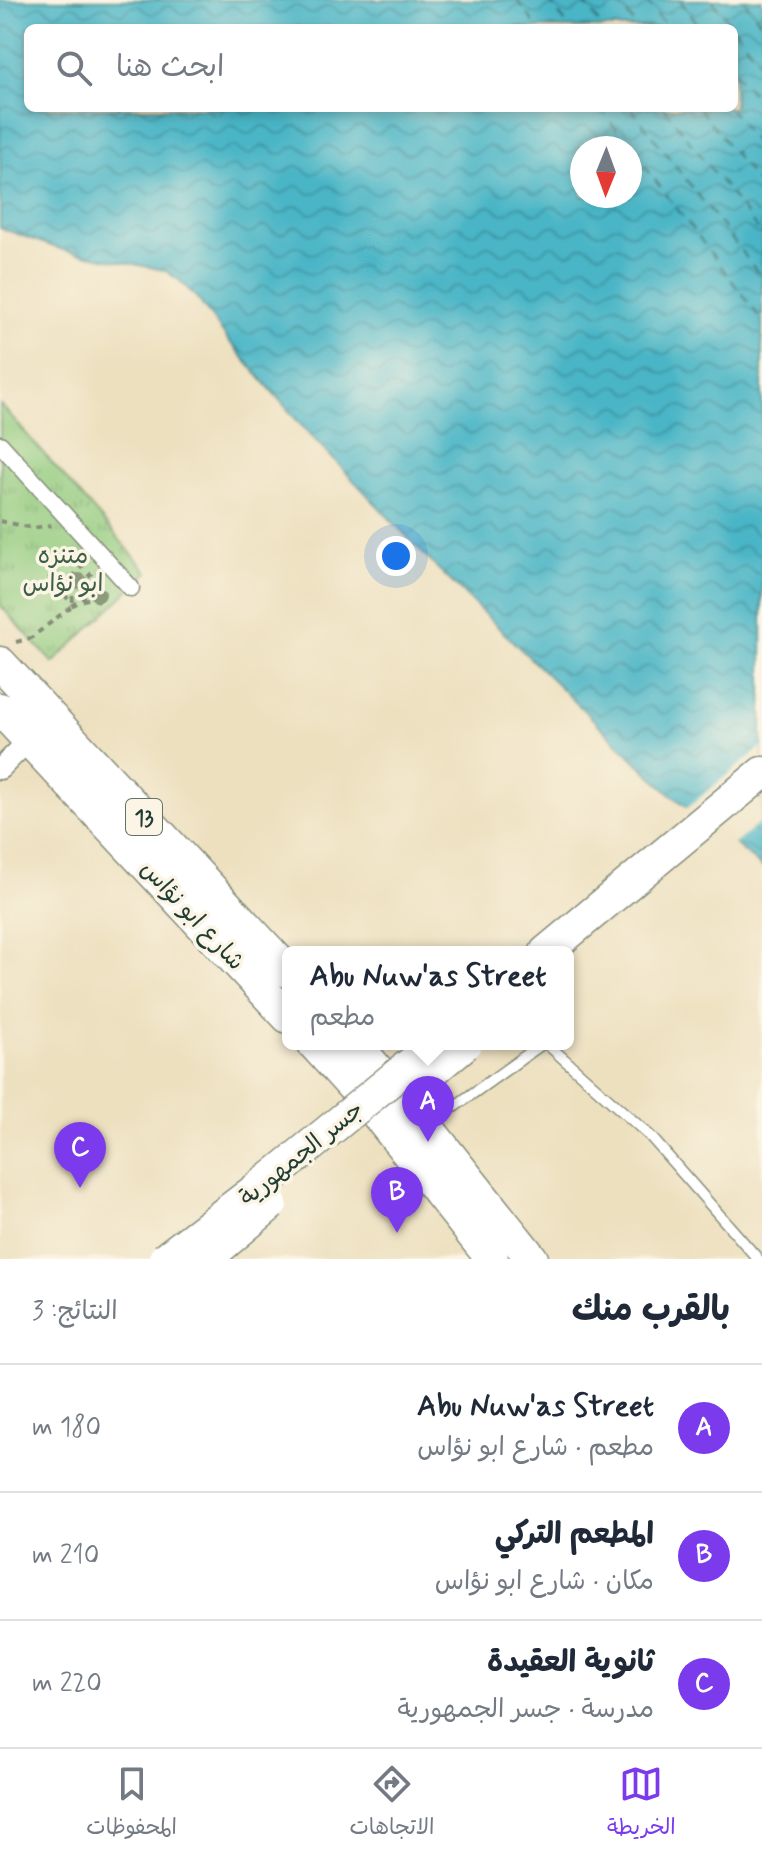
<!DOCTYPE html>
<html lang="ar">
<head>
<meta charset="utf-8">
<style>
  :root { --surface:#fff; --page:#f2f2f3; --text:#1f2937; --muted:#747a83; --line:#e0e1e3; --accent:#7c3aed }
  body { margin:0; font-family:Mynerve,"Playpen Sans Arabic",sans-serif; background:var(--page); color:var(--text); direction:rtl }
  .compass { position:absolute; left:570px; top:136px; width:72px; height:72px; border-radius:50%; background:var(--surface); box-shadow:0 4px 12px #0003; rotate:181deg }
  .you { position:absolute; left:396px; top:556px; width:28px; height:28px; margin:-20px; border:6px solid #fff; border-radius:50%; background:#1a73e8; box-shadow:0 0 0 12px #1a73e833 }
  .badge { display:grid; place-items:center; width:52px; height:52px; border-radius:50%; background:var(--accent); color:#fff; font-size:26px; font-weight:700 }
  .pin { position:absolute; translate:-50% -66px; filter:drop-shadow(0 2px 4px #0008) }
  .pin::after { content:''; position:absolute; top:42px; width:28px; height:24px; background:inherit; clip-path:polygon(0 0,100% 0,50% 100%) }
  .popup { position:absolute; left:282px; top:946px; width:292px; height:104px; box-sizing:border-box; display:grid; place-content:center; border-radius:12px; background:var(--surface); filter:drop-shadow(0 2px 6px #0005); font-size:26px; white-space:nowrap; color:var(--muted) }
  .popup b { font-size:30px; color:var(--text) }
  .popup::after { content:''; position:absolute; left:50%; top:100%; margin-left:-16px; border:16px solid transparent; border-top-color:var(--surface) }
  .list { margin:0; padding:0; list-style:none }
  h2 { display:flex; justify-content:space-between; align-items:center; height:104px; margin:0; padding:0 32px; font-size:34px }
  h2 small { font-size:26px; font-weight:400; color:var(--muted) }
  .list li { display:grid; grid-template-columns:52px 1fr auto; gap:24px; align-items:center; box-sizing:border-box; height:128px; padding:0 32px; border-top:2px solid var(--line) }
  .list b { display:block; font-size:30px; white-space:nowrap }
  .list p { margin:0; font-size:26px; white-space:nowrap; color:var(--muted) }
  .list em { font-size:26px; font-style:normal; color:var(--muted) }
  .icon { flex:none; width:44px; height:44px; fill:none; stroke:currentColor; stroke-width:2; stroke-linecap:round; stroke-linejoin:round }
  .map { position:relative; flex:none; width:762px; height:1259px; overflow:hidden; direction:ltr }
  .search { position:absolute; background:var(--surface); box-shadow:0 4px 12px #0003; left:24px; right:24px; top:24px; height:88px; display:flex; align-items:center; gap:20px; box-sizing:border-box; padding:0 28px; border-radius:12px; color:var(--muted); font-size:30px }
  .sheet { height:488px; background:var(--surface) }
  nav { display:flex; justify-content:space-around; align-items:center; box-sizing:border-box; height:112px; border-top:2px solid var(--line); background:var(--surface); font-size:22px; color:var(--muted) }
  nav a { display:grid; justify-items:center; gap:4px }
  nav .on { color:var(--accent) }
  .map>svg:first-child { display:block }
  .park { fill:url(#park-tufts); stroke:#59845a; stroke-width:2 }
  .water { fill:url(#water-waves); stroke:#34797d; stroke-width:2; fill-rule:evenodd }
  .pier { fill:#ede0bf }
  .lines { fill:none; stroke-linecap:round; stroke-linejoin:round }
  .ferry { stroke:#2a5b58; stroke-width:2; stroke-dasharray:10 8; stroke-linecap:butt }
  .service-casing { stroke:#868e7a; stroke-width:13 }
  .pedestrian-casing { stroke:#868e7a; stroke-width:19 }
  .minor-casing { stroke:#868e7a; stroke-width:23 }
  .primary-casing { stroke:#868e7a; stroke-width:35 }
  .path { stroke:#868e7a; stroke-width:4; stroke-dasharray:6 6; stroke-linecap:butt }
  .service { stroke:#fff; stroke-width:10 }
  .pedestrian { stroke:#fff; stroke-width:16 }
  .minor { stroke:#fff; stroke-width:20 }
  .primary { stroke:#fff; stroke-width:32 }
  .primary-bridge-casing { stroke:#868e7a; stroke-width:35; stroke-linecap:butt }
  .primary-bridge { stroke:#fff; stroke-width:32 }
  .tree { fill:#8c9a7d }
  .labels { text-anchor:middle; stroke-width:7; stroke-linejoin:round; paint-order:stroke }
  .shield { fill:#fcf5e5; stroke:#617469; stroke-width:2 }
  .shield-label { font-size:22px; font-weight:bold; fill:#1f3d34 }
  .park-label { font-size:24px; fill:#3c6047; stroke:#fcf5e5 }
  .street-label { font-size:24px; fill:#1f3d34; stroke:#fcf5e5 }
</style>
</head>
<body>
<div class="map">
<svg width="762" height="1259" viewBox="0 0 762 1259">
  <defs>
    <pattern id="park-tufts" width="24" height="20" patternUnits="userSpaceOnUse" patternTransform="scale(2)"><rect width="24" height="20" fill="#93cb7f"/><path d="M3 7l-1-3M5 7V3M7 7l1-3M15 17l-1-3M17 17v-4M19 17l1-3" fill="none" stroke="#77a669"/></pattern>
    <pattern id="water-waves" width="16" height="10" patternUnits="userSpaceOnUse" patternTransform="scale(2)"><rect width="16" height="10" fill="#49b5c6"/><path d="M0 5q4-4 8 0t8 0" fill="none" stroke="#3c94a2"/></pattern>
  </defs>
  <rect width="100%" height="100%" fill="#fcf5e5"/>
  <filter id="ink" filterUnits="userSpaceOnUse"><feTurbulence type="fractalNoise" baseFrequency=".0125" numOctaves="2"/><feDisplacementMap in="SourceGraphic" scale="16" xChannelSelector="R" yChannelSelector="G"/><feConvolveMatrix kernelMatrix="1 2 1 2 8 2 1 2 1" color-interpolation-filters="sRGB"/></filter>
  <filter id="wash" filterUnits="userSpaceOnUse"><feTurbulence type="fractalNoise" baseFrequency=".006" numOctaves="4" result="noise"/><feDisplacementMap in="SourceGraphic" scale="32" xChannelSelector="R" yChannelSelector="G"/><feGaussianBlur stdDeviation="1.8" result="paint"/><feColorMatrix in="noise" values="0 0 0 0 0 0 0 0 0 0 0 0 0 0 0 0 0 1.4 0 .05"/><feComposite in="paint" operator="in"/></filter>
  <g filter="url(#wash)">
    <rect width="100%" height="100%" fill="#ede0bf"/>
    <path class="park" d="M0 404 148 572 53 663 0 605Z"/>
    <path class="water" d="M0 0H762V867L720 831 670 794 432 563 302 426 228 340 197 298 179 280 164 270 63 250 0 228ZM28 28H734V108H28ZM582 148H630V196H582Z"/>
    <path class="pier" d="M762 747V821L732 846 685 810Z"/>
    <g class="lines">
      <path class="ferry" d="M517 0 538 28
        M548 0 570 28
        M582 0 603 28
        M616 0 638 28
        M646 0 667 28
        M680 0 701 28
        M712 0 733 27
        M744 0 762 24
        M734 28 762 65
        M734 71 762 107
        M600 108 762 320
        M631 108 762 278
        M664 108 762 235
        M699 108 762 189
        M729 108 762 152"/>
    </g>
  </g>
  <g filter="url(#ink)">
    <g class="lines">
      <g class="service-casing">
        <path id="service" d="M547 1044 650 1136 758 1259
          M430 1124 542 1044"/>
      </g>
      <g class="pedestrian-casing">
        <path id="pedestrian" d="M0 444 131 588"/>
      </g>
      <g class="minor-casing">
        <path id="minor" d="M0 769 29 740"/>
      </g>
      <g class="primary-casing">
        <path id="primary" d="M0 663 288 971
          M0 709 288 1017
          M546 952 762 773
          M314 1044 372 1108 492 1259
          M355 1044 427 1127 532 1259"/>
      </g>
      <path class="path" d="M0 521 33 528 51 525
        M49 576 73 605C84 599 94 595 104 605
        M84 599V580L92 573
        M16 642 31 638 73 605 72 578 84 564"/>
      <use href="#service" class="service"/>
      <use href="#pedestrian" class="pedestrian"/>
      <use href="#minor" class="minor"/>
      <use href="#primary" class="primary"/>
      <g class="primary-bridge-casing">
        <path id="primary-bridge" d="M424 1078 465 1044
          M165 1259 271 1178 435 1044
          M206 1259 271 1204"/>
      </g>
      <use href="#primary-bridge" class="primary-bridge"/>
    </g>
    <g class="tree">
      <circle cx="79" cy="581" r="8"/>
      <circle cx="98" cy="594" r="8"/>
    </g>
  </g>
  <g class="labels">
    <rect class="shield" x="126" y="799" width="36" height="36" rx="6"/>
    <g class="shield-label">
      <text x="144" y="825">13</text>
    </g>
    <g class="park-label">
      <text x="63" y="563">متنزه<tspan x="63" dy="28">ابو نؤاس</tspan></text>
    </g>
    <g class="street-label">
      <text transform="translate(193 915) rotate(47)" y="8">شارع ابو نؤاس</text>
      <text transform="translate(301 1153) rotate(-39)" y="8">جسر الجمهورية</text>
    </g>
  </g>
</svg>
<svg class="compass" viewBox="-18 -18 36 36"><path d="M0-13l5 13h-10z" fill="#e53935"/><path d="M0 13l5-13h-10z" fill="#747a83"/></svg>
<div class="you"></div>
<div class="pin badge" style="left:428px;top:1142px">A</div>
<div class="popup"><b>Abu Nuw'as Street</b>مطعم</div>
<div class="pin badge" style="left:397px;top:1233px">B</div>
<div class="pin badge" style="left:80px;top:1188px">C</div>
<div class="search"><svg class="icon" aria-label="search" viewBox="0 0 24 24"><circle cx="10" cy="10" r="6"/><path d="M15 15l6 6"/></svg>ابحث هنا</div>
</div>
<section class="sheet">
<h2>بالقرب منك<small>النتائج: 3</small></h2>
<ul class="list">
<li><span class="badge">A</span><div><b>Abu Nuw'as Street</b><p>مطعم · شارع ابو نؤاس</p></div><em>180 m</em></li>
<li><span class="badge">B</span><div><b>المطعم التركي</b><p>مكان · شارع ابو نؤاس</p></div><em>210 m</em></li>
<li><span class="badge">C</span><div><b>ثانوية العقيدة</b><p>مدرسة · جسر الجمهورية</p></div><em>220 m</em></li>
</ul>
</section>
<nav>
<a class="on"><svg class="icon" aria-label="map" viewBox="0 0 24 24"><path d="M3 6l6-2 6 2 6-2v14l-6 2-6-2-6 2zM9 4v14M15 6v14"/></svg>الخريطة</a>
<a><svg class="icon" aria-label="directions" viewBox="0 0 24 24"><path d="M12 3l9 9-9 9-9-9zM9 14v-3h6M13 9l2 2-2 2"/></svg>الاتجاهات</a>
<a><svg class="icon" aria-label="saved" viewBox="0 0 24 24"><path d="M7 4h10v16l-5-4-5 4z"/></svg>المحفوظات</a>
</nav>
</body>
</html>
